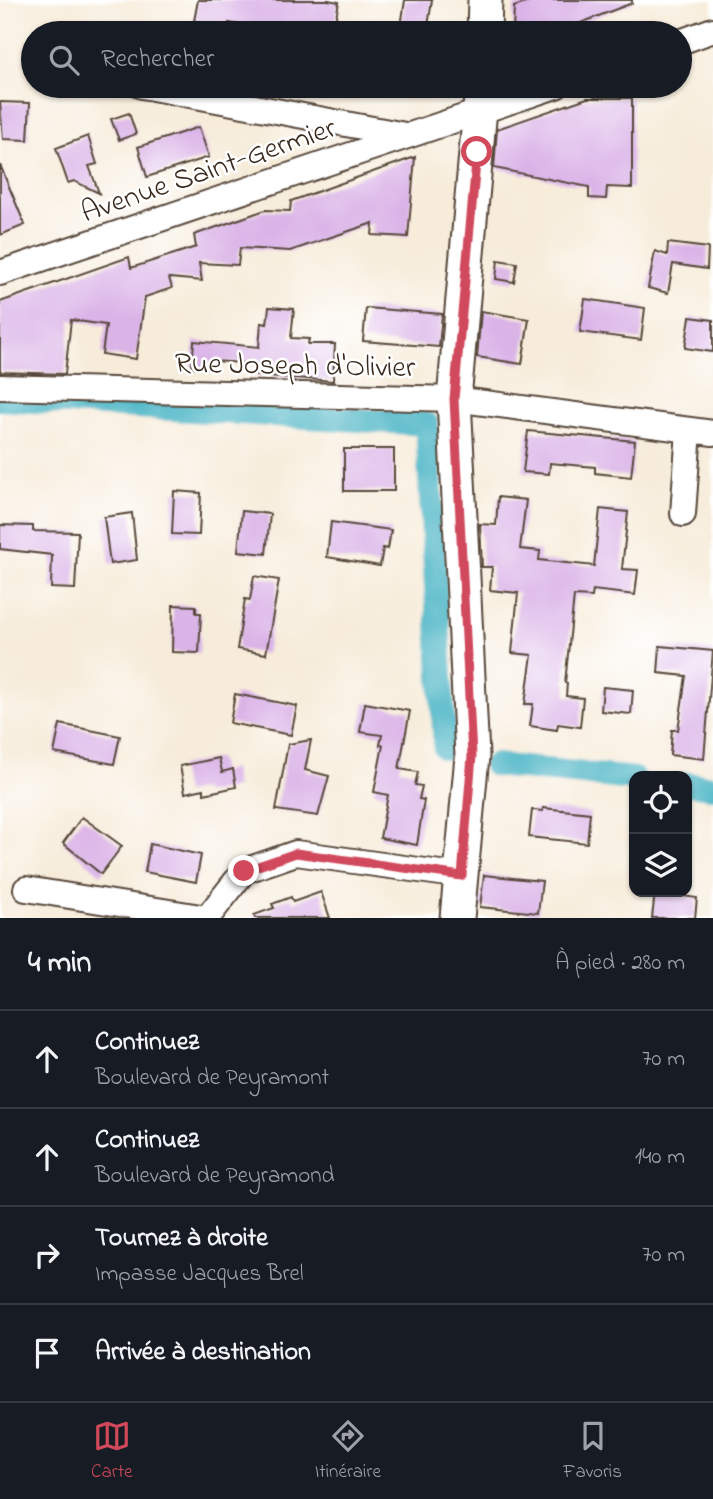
<!DOCTYPE html>
<html lang="fr">
<head>
<meta charset="utf-8">
<style>
  :root { --surface:#171b24; --page:#20242c; --text:#f1f3f6; --muted:#9ea1a6; --line:#363941; --accent:#d1495b }
  body { margin:0; font-family:"Indie Flower",sans-serif; background:var(--page); color:var(--text) }
  .controls { position:absolute; right:21px; bottom:21px; display:grid; overflow:hidden; border-radius:14px; box-shadow:0 2px 5px #0004 }
  .controls button { width:63px; height:63px; display:grid; place-items:center; padding:0; border:0; border-bottom:2px solid var(--line); background:var(--surface); color:var(--text); font:35px sans-serif }
  .stop { position:absolute; width:21px; height:21px; margin:-16px; border:5px solid #d1495b; border-radius:50%; background:#fff }
  .stop.end { background:#d1495b; border-color:#fff; box-shadow:0 2px 7px #0008 }
  .list { margin:0; padding:0; list-style:none }
  h2 { display:flex; justify-content:space-between; align-items:center; height:91px; margin:0; padding:0 28px; font-size:30px }
  h2 small { font-size:23px; font-weight:400; color:var(--muted) }
  .list li { display:grid; grid-template-columns:46px 1fr auto; gap:21px; align-items:center; box-sizing:border-box; height:98px; padding:0 28px; border-top:2px solid var(--line) }
  .list b { display:block; font-size:26px; white-space:nowrap }
  .list p { margin:0; font-size:23px; white-space:nowrap; color:var(--muted) }
  .list em { font-size:23px; font-style:normal; color:var(--muted) }
  .icon { flex:none; width:38px; height:38px; fill:none; stroke:currentColor; stroke-width:2; stroke-linecap:round; stroke-linejoin:round }
  .map { position:relative; flex:none; width:713px; height:918px; overflow:hidden }
  .search { position:absolute; background:var(--surface); box-shadow:0 2px 5px #0004; left:21px; right:21px; top:21px; height:77px; display:flex; align-items:center; gap:18px; box-sizing:border-box; padding:0 24px; border-radius:38px; color:var(--muted); font-size:26px }
  .sheet { height:483px; background:var(--surface) }
  nav { display:flex; justify-content:space-around; align-items:center; box-sizing:border-box; height:98px; border-top:2px solid var(--line); background:var(--surface); font-size:19px; color:var(--muted) }
  nav a { display:grid; justify-items:center; gap:4px }
  nav .on { color:var(--accent) }
  .map>svg:first-child { display:block }
  .lines { fill:none; stroke-linecap:round; stroke-linejoin:round }
  .canal { stroke:#48b4c5; stroke-width:24 }
  .building { fill:#dab3e7 }
  .street-casing { stroke:#57473a; stroke-width:28 }
  .secondary-casing { stroke:#57473a; stroke-width:37 }
  .street { stroke:#fff; stroke-width:24 }
  .secondary { stroke:#fff; stroke-width:33 }
  .route { stroke:#d1495b; stroke-width:9 }
  .labels { text-anchor:middle; stroke-width:5; stroke-linejoin:round; paint-order:stroke }
  .street-label { font-size:30px; fill:#3b2a1e; stroke:#fff }
</style>
</head>
<body>
<div class="map">
<svg width="713" height="918" viewBox="0 0 713 918">
  <rect width="100%" height="100%" fill="#fff"/>
  <filter id="ink" filterUnits="userSpaceOnUse"><feTurbulence type="fractalNoise" baseFrequency=".0143" numOctaves="2"/><feDisplacementMap in="SourceGraphic" scale="14" xChannelSelector="R" yChannelSelector="G"/><feConvolveMatrix kernelMatrix="1 2 1 2 8 2 1 2 1" color-interpolation-filters="sRGB"/></filter>
  <filter id="wash" filterUnits="userSpaceOnUse"><feTurbulence type="fractalNoise" baseFrequency=".00686" numOctaves="4" result="noise"/><feDisplacementMap in="SourceGraphic" scale="28" xChannelSelector="R" yChannelSelector="G"/><feGaussianBlur stdDeviation="1.57" result="paint"/><feColorMatrix in="noise" values="0 0 0 0 0 0 0 0 0 0 0 0 0 0 0 0 0 1.4 0 .05"/><feComposite in="paint" operator="in"/></filter>
  <g filter="url(#wash)">
    <rect width="100%" height="100%" fill="#f7ecda"/>
    <g class="lines">
      <path class="canal" d="M0 399 427 424 445 748
        M495 765 634 779
        M687 784 713 787"/>
    </g>
    <g id="blocks">
      <path class="building" d="M198 0H328L339 2 334 27 316 24 315 33H269L270 30 229 23 228 27 194 21Z
        M405 0H432L427 33H400Z
        M534 0H632V3L555 33H513L514 7Z
        M587 98H632V188L607 187 606 199 589 198V187L494 168 497 129Z
        M0 102 30 103 28 140 3 139Z
        M129 113 136 134 119 140 111 119Z
        M199 127 209 157 147 177 138 147Z
        M88 136 97 164 89 166 99 193 74 181 68 183 56 148Z
        M415 157 408 237 372 235 373 223 290 251 240 248 238 265 199 263 202 281 169 278 172 288 145 297 136 359 102 354 106 325 71 320 65 374 0 372V302L129 257 131 268 196 247 194 235 265 210 290 211 291 201Z
        M0 165 25 225 0 235Z
        M668 243 708 248 707 269 673 264 668 293 648 288 655 251 667 255Z
        M498 260 517 263 514 282 496 279Z
        M585 299 645 308 641 340 580 332Z
        M269 307 294 309 291 338 309 339 308 344H335L333 381 256 375 257 364 215 361 214 369 192 367 194 341 259 347 261 323 267 324Z
        M366 308 442 314 439 347 363 341Z
        M481 311 529 319 522 364 477 357Z
        M690 317 713 320V352L685 348Z
        M528 431 635 441 631 477 595 473V467L550 463 549 474 523 472Z
        M344 449H394V491H344Z
        M174 491 201 493 199 535 172 534Z
        M498 497 526 500 520 549 540 551 539 560 594 566 600 509 628 512 622 569 638 570 635 595 593 590 592 597 574 596 565 683H567L566 696 583 698 580 727 558 724 557 730 530 726 533 704H525L532 655 512 653 518 593 490 590 492 567H482L480 524 496 525Z
        M242 511 270 514 266 554 238 551Z
        M132 513 137 560 110 564 104 517Z
        M331 522 391 530 388 549 383 548 380 566 327 557Z
        M0 525 33 526V531L78 532 75 589 51 588 52 555 0 549Z
        M254 576 279 580 266 654 237 649 245 599 250 600Z
        M173 605 196 606V613H201L199 653 172 652Z
        M660 646 713 651 704 759 670 755 672 730H678L686 676 658 673Z
        M603 687 633 690 631 714 601 711Z
        M235 694 297 706 291 735 230 723Z
        M365 703 410 711 399 769 418 772 415 785 422 786 419 799 424 800 417 845 380 838 388 795 374 792 383 745H380L382 735 360 732Z
        M60 724 120 736 114 764 54 753Z
        M311 740 305 770 329 776 318 816 276 810 288 744Z
        M219 758 222 772 233 769 236 787 204 794V789L185 793 180 766Z
        M543 808 590 813 587 843 529 837 532 810 543 811Z
        M82 817 122 846 101 874 63 843Z
        M150 844 201 855 196 882 145 872Z
        M484 875 542 881 538 913 480 907Z
        M321 892 330 918H255L254 915 274 908 272 904 291 897 293 902Z
        M655 892 697 898 695 918H652Z"/>
    </g>
  </g>
  <g filter="url(#ink)">
    <use href="#blocks" fill-opacity="0" stroke="#57473a" stroke-width="2"/>
    <g class="lines">
      <g class="street-casing">
        <path id="street" d="M680 42 713 30
          M142 86 405 135
          M0 273 556 86
          M0 387 454 399 713 433
          M683 514 689 430
          M26 889 207 918 244 871 296 853 462 876"/>
      </g>
      <g class="secondary-casing">
        <path id="secondary" d="M484 33 485 0
          M457 918 472 756 454 399 482 86"/>
      </g>
      <use href="#street" class="street"/>
      <use href="#secondary" class="secondary"/>
    </g>
  </g>
  <g class="lines" filter="url(#ink)">
    <path class="route" d="M244 871 296 853 462 876 472 756 454 399 477 152"/>
  </g>
  <g class="labels">
    <g class="street-label">
      <text transform="translate(208 169) rotate(-19)" y="10">Avenue Saint-Germier</text>
      <text transform="translate(295 364) rotate(1)" y="10">Rue Joseph d'Olivier</text>
    </g>
  </g>
</svg>
<div class="controls">
<button><svg class="icon" aria-label="locate" viewBox="0 0 24 24"><circle cx="12" cy="12" r="6"/><path d="M12 2v4M12 18v4M2 12h4M18 12h4"/></svg></button>
<button><svg class="icon" aria-label="layers" viewBox="0 0 24 24"><path d="M12 4l9 5-9 5-9-5zM3 14l9 5 9-5"/></svg></button>
</div>
<div class="stop" style="left:477px;top:152px"></div>
<div class="stop end" style="left:244px;top:871px"></div>
<div class="search"><svg class="icon" aria-label="search" viewBox="0 0 24 24"><circle cx="10" cy="10" r="6"/><path d="M15 15l6 6"/></svg>Rechercher</div>
</div>
<section class="sheet">
<h2>4 min<small>À pied · 280 m</small></h2>
<ul class="list">
<li><svg class="icon" aria-label="ahead" viewBox="0 0 24 24"><path d="M12 20V5M6 11l6-6 6 6"/></svg><div><b>Continuez</b><p>Boulevard de Peyramont</p></div><em>70 m</em></li>
<li><svg class="icon" aria-label="ahead" viewBox="0 0 24 24"><path d="M12 20V5M6 11l6-6 6 6"/></svg><div><b>Continuez</b><p>Boulevard de Peyramond</p></div><em>140 m</em></li>
<li><svg class="icon" aria-label="right" viewBox="0 0 24 24"><path d="M7 20v-9h11M14 6l5 5-5 5"/></svg><div><b>Tournez à droite</b><p>Impasse Jacques Brel</p></div><em>70 m</em></li>
<li><svg class="icon" aria-label="arrive" viewBox="0 0 24 24"><path d="M6 21V4h12l-3 4 3 4H6"/></svg><div><b>Arrivée à destination</b></div></li>
</ul>
</section>
<nav>
<a class="on"><svg class="icon" aria-label="map" viewBox="0 0 24 24"><path d="M3 6l6-2 6 2 6-2v14l-6 2-6-2-6 2zM9 4v14M15 6v14"/></svg>Carte</a>
<a><svg class="icon" aria-label="directions" viewBox="0 0 24 24"><path d="M12 3l9 9-9 9-9-9zM9 14v-3h6M13 9l2 2-2 2"/></svg>Itinéraire</a>
<a><svg class="icon" aria-label="saved" viewBox="0 0 24 24"><path d="M7 4h10v16l-5-4-5 4z"/></svg>Favoris</a>
</nav>
</body>
</html>
